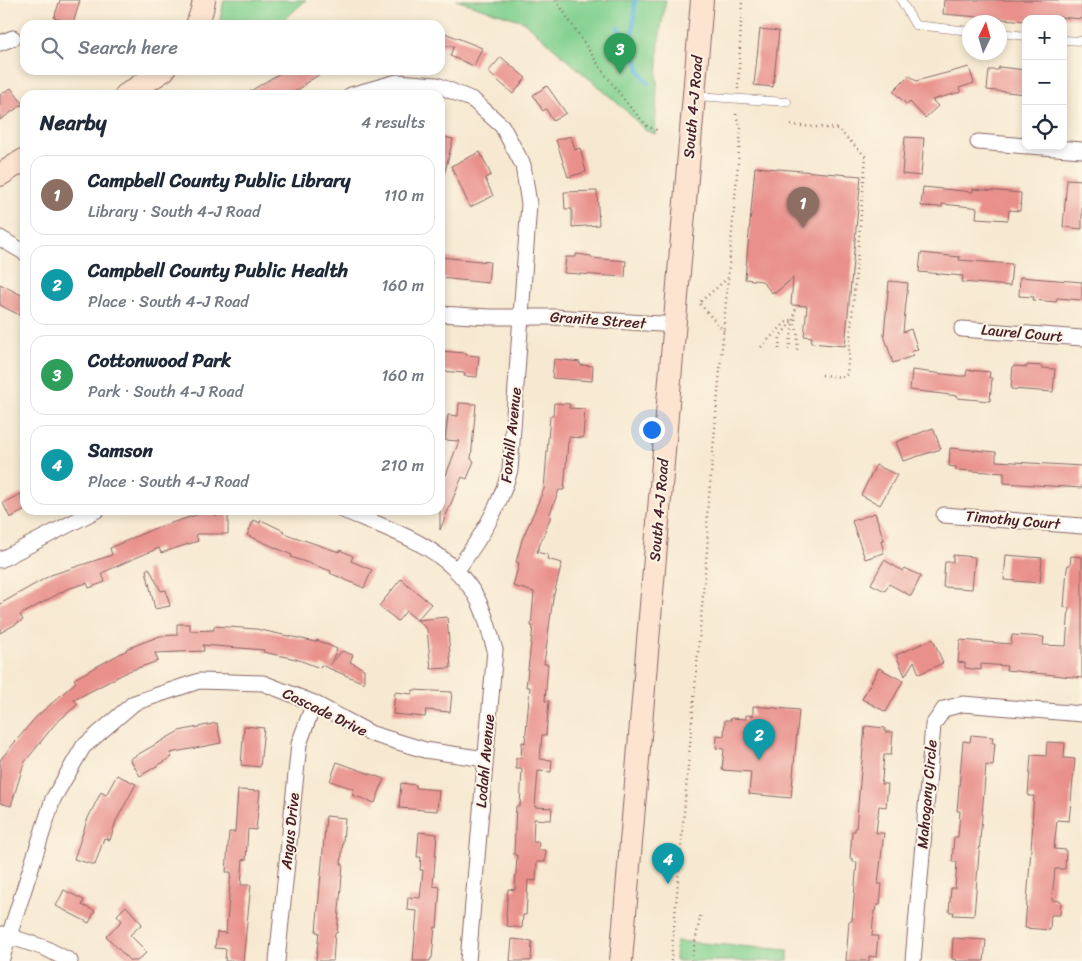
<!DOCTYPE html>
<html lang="en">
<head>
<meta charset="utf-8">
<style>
  :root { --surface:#fff; --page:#f2f2f3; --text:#1f2937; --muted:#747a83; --line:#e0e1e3; --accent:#c8321e }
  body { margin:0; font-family:Sriracha,sans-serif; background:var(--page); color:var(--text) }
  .controls { position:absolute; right:15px; top:15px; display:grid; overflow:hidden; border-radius:10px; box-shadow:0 2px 8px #0003 }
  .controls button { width:45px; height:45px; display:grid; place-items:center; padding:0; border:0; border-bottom:1px solid var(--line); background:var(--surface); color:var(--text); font:25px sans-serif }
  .compass { position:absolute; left:962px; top:15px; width:45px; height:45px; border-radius:50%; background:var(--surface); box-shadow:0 2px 8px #0003; rotate:5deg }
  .you { position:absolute; left:651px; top:429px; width:18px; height:18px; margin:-12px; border:4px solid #fff; border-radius:50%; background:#1a73e8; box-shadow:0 0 0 8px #1a73e833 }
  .badge { display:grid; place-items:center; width:32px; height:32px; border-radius:50%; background:var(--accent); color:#fff; font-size:16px; font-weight:700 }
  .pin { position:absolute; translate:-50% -41px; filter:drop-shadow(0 1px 2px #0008) }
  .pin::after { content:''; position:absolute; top:26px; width:18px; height:15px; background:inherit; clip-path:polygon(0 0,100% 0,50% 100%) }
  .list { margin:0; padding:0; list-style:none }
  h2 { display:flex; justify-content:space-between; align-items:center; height:65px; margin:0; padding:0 20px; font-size:21px }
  h2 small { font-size:16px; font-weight:400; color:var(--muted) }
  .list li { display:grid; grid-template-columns:32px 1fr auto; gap:15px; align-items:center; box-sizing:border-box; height:80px; margin:0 10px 10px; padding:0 10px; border:1px solid var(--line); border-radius:15px }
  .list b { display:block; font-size:19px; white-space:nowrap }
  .list p { margin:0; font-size:16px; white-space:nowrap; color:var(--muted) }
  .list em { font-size:16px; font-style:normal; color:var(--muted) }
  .icon { flex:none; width:28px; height:28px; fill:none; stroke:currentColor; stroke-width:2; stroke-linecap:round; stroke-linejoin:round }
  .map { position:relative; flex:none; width:1082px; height:961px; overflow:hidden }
  .search { position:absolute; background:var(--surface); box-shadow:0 2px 8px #0003; left:20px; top:20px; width:425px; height:55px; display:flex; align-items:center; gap:12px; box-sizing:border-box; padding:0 18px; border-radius:15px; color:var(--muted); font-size:19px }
  .panel { position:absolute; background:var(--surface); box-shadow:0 2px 8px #0003; left:20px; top:90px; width:425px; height:425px; border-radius:15px }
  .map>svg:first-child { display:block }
  .green { fill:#83d190; stroke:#66785e }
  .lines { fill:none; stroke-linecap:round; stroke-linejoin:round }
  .stream { stroke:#5fb7dd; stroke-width:4.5 }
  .building { fill:#e9908c }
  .lane-casing { stroke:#876665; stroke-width:9 }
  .street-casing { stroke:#876665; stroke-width:17 }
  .secondary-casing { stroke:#876665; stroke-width:24 }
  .path { stroke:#876665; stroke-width:2.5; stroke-dasharray:1 4; stroke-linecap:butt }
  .lane { stroke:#fff; stroke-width:8 }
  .street { stroke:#fff; stroke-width:15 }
  .secondary { stroke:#fde4d1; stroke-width:22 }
  .labels { text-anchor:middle; stroke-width:4; stroke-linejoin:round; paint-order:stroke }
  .street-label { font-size:15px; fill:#4a1f2b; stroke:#fcf5e5 }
</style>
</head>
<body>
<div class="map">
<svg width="1082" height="961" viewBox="0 0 1082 961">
  <rect width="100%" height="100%" fill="#fcf5e5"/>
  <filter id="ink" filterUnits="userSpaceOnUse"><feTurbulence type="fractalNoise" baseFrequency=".02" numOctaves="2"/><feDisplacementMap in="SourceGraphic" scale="10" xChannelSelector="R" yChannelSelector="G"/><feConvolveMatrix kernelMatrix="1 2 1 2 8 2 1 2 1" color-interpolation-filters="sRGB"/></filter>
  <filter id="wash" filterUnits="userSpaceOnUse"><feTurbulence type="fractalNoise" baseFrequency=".0096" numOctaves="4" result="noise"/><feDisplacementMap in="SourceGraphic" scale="20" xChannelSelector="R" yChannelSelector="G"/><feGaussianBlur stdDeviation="1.12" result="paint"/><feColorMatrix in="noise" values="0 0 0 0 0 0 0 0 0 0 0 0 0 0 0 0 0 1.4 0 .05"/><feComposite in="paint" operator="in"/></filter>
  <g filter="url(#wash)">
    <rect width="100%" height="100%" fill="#f7e9d1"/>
    <path class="green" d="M224 0H306L278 25H219Z
      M456 0H666L659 39 655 134 645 130 623 108 523 21Z
      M676 941 788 950V961H675Z"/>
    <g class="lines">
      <path class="stream" d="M618 28 629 40 634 52 639 70 648 83
        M632 44 635 0"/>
    </g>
    <g id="blocks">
      <path class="building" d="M60 0H80L73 24 54 18Z
        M944 0H1082V19L1046 16V19H1026V21L943 14Z
        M760 29 779 31 773 87 754 85Z
        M440 31 482 48 474 66 450 56 454 46H440Z
        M501 57 526 78 513 94 488 72Z
        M969 67 974 83 959 88 961 92 932 100 938 106 925 118 910 102 907 105 893 91 909 75 916 81Z
        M999 67 1026 70V94L987 90 989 70H998Z
        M285 70H327L304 84 305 85 290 95H244Z
        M547 86 566 113 553 121 546 109 543 111 533 95Z
        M11 88 23 104 0 120V95Z
        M440 136 453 139 444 175H440Z
        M571 136 575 150 580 148 586 172 568 177 556 140Z
        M905 137 924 138 921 176 902 174Z
        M480 152 491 175 485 178 493 196 470 207 451 166Z
        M755 167 861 176 845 346 811 343 812 337 804 336 807 306 791 305 793 278 775 293 774 291 772 293 762 281 745 279Z
        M1067 179 1082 180V229L1063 227Z
        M923 187 973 192V189L1021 193 1020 211 1009 210 1008 220 976 218 977 208 972 207 942 204V207L921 206Z
        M597 191 599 225 572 227V209H565L564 192Z
        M921 253 960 257 959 260 1012 264 1010 286 962 282 963 276 919 272Z
        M576 254 591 256V258L626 261 625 277 564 273 566 257H576Z
        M440 257 490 262 488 283 440 278Z
        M1020 277 1082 282V300L1057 298 1056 302 1033 300 1034 297 1019 296Z
        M889 281 908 283 903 332 911 329 918 350 912 351 913 356 893 363 884 335Z
        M0 284 25 297V318L0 305Z
        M440 351 466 353V355L479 356 477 377 464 376 465 373 440 371Z
        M554 359 580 362V365L593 366 592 381 552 378Z
        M1027 365 1042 366V368L1055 369 1053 392 1011 389 1013 366 1027 367Z
        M912 370 959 376H966L967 370 990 372 989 378H992L990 401 957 398 958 396 910 390Z
        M459 403 476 404 471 459 474 461 467 479 462 477 440 530V482L443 474 446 475 459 441 445 440 448 415 458 416Z
        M554 403 570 404 569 408 585 409 583 438 569 437V442H568L564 490H559L549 516H551L537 552 548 555 547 559 562 563 553 598 544 664H548L545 701H549L546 735H542L540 759 552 760 551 772 538 771 535 807 552 808 551 820 534 819 533 842H539L538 850H546L545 862H537L536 881 528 880 526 915H523L522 928 507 926 506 914 508 889 515 890 517 855H514L515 829 516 806H520L522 769H516V758H521L522 742 525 743 530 687H526L533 626H531L534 592 513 586 519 563 516 562 522 540 544 489 550 416H553Z
        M933 428 941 449 903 461 896 442Z
        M950 448 996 452V461L1082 466V488L1004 483V473L956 470V467L949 466Z
        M876 465 897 475 880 505 861 495Z
        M25 492V510L10 518 3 503Z
        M202 513H213V515H228V534H196L198 541 161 553 159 548 126 562 102 573 105 582 89 588 87 583 67 589 20 615 23 620 0 633V604L51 575 112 555 110 548 153 529Z
        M875 513 884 540 881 541 884 553 865 559 852 521Z
        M254 520 260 523 261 520 284 531 283 533 339 552 340 550 353 556 351 561 372 570 364 588 330 573 331 571 291 557 292 555 247 535Z
        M953 555 975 557 972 589 943 587 945 562H953Z
        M1006 555 1042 558 1040 583 1004 580Z
        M1071 556 1082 557V678L1006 670 1007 666 981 664V670L965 668V663L958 662 960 640 1011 644 1012 635 1044 637 1043 645 1066 646 1069 608 1064 607 1067 569 1068 565H1070Z
        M884 560 903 571 905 568 921 576 911 596 889 584 885 591 871 584Z
        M149 568 161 591 166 590 170 606 155 609 146 570Z
        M401 579 431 604 417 620 406 611 398 621 379 606Z
        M447 617 451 668 431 669 427 629 417 620Z
        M177 624H190V631L214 630V626L256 629 316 642 317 640 337 649 330 665 342 651 353 655 350 662 364 669V683L321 665 320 668 296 659 263 652 264 650 203 645 204 651 155 653 158 661 129 671 74 700 78 704 55 724 24 763 11 806 0 803V760L36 717 76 682 74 679 127 650 126 649 160 636 177 635Z
        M933 639 943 663 919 674 914 661 905 676 896 655Z
        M879 668 903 681 886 712 862 699Z
        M413 690 452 692 450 712 426 710 425 717 393 714 395 692 412 694Z
        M753 706 799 710 791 798 749 794 751 772 722 770 724 749 716 748 717 735 724 736 725 720H731V718L746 719V715L753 716Z
        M217 723 221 743 170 753 172 757 140 776 130 759 179 731Z
        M244 726 264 728 260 767 241 765Z
        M865 726 885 728V732H893L891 755H884L882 779 881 784H888L886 807 879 806 876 833H884L878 884H882L880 905H877L876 911H874L872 936H878L876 957 869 956V961H846L849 921H852L857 862H853V859H850L852 831H855V827L856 828Z
        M971 735 993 737 992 743H995L993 766 986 765 974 916 953 915 954 912H949L951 888H955L957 862H952L954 837H958L960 811H957L963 741 970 742Z
        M1047 742 1065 743 1064 758 1075 759 1069 821 1057 820 1054 849 1066 850 1065 869H1055L1052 900 1061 901 1060 915H1051L1050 930 1025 928 1033 822H1032L1034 796H1028L1031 755 1046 756Z
        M337 762 384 779 375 803 352 795 354 789 330 781Z
        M117 775 136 784 116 821 110 840 104 838 95 865 74 859 88 818 101 792 106 795Z
        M401 783 416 785V788L439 790 437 811 399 808Z
        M238 790 260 791 256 830 248 829 246 860 243 859 241 885H251L243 961H225L226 949 215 948 217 932 226 933 231 872H226L229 832H235Z
        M326 816 345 818 341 864H343L337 933H335L333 961H316L319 932H316Z
        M419 832 437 834 433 886 440 887 437 928 435 927 432 958H431L430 961H413L417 911 407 910 408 897 420 898 423 870H420L421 857H417Z
        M64 890 84 900 82 905 95 911 89 923 56 906Z
        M126 906 142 924 130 935 147 952 137 961H130L106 936 122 921 117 915Z
        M953 938 986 940 984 961H956L957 960 952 959Z
        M512 939 532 941 531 961H510Z"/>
    </g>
  </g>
  <g filter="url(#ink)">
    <use href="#blocks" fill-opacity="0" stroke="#876665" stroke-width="1"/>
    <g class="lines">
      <g class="lane-casing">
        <path id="lane" d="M901 0 915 25 970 31
          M1000 33 1026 36
          M1063 40 1082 41
          M696 96 787 102"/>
      </g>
      <g class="street-casing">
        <path id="street" d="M0 43 13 38
          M351 95 397 82 437 85 473 100 502 126 523 165 529 204 510 470C499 509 481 537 457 570
          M978 142 1026 146
          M1029 146 1082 150
          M0 238 25 253
          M440 314 490 317H555L675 325
          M962 329 1082 338
          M343 510C393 531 443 545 474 593 485 610 489 631 495 650L468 961
          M944 515 1082 526
          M0 560 97 510
          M2 934 45 948 70 961
          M1 961 53 799 83 747 134 703 199 681 263 683 314 703 372 734 425 750 485 759
          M277 961 299 744 314 703
          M913 961 933 725 944 709 963 704 1082 714"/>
      </g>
      <g class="secondary-casing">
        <path id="secondary" d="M197 25 202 10 204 0
          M126 95 164 70
          M0 175 25 159
          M621 961 702 0"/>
      </g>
      <path class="path" d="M556 0 602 70 629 106 648 127 660 131
        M738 89 742 0
        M791 125 838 129 866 157 847 374 844 377 821 375
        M795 319 798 337 797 350
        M724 331 699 303 728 278
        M761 347 785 323 795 318
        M779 349 780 336 793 320
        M789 350 796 305
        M671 961 707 550C709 532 705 515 709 497L741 128 736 116V110
        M691 961 701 913"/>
      <use href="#lane" class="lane"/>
      <use href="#street" class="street"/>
      <use href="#secondary" class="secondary"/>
    </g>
  </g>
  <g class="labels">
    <g class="street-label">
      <text transform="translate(693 107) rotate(-85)" y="5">South 4-J Road</text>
      <text transform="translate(598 320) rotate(4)" y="5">Granite Street</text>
      <text transform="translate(1022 333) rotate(5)" y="5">Laurel Court</text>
      <text transform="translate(511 435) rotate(-84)" y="5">Foxhill Avenue</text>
      <text transform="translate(659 510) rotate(-85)" y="5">South 4-J Road</text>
      <text transform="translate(1013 520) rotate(5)" y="5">Timothy Court</text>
      <text transform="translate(325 712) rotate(26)" y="5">Cascade Drive</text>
      <text transform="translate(485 761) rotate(-85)" y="5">Lodahl Avenue</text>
      <text transform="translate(927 794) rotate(-85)" y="5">Mahogany Circle</text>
      <text transform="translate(290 831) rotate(-84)" y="5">Angus Drive</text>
    </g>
  </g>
</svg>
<div class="controls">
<button>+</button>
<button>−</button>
<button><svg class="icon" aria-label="locate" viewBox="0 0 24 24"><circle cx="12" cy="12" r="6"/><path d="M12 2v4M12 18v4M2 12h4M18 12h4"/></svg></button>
</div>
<svg class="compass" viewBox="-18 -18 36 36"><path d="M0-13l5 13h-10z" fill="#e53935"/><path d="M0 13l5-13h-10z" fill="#747a83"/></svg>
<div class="you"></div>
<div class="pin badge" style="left:803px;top:228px;background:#8d6e63">1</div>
<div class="pin badge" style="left:759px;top:760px;background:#0f9aa8">2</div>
<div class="pin badge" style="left:620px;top:74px;background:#2e9e5b">3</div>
<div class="pin badge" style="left:668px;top:884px;background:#0f9aa8">4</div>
<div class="search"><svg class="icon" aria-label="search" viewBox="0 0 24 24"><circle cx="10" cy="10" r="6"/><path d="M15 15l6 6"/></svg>Search here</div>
<section class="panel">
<h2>Nearby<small>4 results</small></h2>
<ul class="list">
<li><span class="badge" style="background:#8d6e63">1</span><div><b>Campbell County Public Library</b><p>Library · South 4-J Road</p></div><em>110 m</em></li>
<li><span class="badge" style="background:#0f9aa8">2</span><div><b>Campbell County Public Health</b><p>Place · South 4-J Road</p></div><em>160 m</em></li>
<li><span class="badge" style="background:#2e9e5b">3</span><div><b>Cottonwood Park</b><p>Park · South 4-J Road</p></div><em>160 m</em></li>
<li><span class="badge" style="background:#0f9aa8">4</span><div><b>Samson</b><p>Place · South 4-J Road</p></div><em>210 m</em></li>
</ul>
</section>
</div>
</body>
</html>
